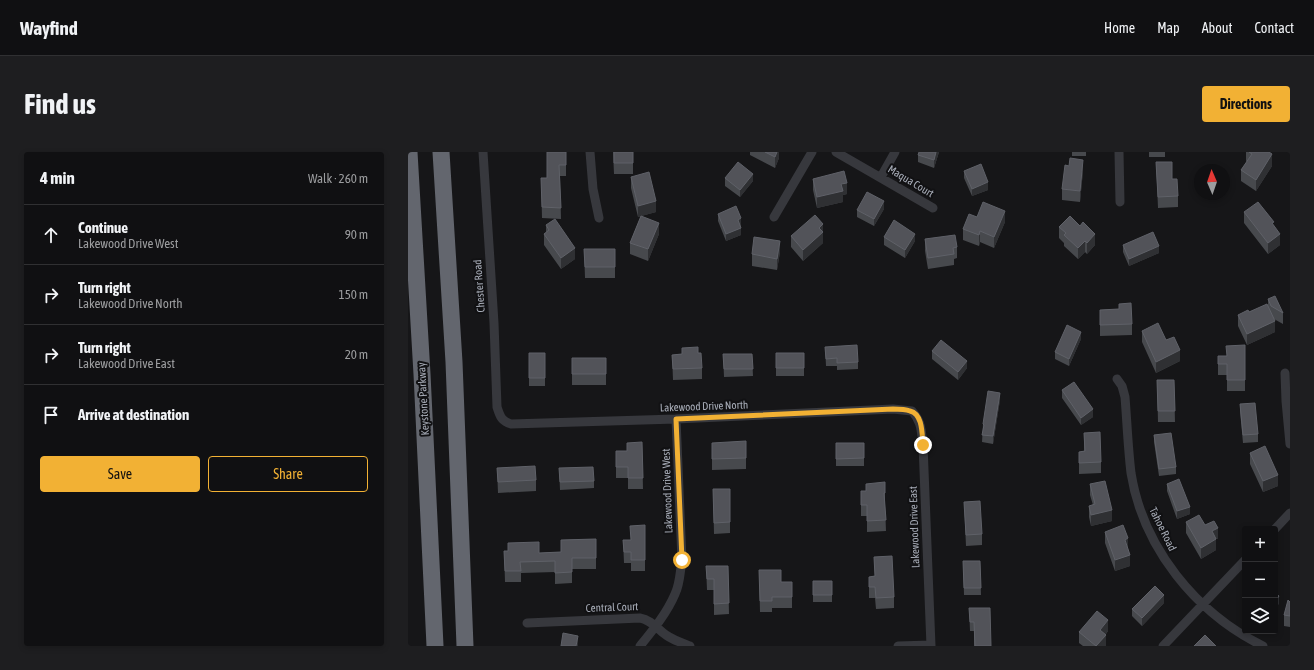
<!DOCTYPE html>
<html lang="en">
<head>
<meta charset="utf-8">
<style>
  :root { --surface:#101012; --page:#1e1e20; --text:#f1f3f6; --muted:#9c9d9f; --line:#303032; --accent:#f2b134 }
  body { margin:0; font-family:"Asap Condensed",sans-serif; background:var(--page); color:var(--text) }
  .controls { position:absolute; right:12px; bottom:12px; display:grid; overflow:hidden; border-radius:4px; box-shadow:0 2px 6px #0003 }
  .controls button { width:36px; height:36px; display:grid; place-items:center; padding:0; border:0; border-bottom:1px solid var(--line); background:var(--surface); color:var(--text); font:20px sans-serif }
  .compass { position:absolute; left:786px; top:12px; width:36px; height:36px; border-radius:50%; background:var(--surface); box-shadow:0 2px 6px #0003; rotate:358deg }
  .stop { position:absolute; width:12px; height:12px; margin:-9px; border:3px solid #f2b134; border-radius:50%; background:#fff }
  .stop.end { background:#f2b134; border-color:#fff; box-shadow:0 1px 4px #0008 }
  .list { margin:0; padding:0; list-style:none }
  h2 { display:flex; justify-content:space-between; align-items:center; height:52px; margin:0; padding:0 16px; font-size:17px }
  h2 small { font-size:13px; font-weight:400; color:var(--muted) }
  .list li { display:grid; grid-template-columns:26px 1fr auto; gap:12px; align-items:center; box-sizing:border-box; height:60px; padding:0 16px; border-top:1px solid var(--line) }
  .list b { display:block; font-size:15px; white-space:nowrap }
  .list p { margin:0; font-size:13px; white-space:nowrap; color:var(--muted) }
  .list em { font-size:13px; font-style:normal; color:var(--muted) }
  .actions { display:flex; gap:8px; padding:12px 16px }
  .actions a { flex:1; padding:9px 0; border:1px solid var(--accent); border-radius:4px; text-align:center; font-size:14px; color:var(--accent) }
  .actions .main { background:var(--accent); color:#111 }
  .icon { flex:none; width:22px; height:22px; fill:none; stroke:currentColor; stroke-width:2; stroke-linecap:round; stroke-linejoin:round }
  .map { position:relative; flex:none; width:882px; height:494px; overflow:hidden; border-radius:4px }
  header { display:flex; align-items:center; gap:24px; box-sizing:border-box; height:56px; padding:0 20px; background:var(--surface); border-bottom:1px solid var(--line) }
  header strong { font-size:19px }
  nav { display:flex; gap:22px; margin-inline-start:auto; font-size:14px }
  .intro { display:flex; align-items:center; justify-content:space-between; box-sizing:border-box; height:96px; padding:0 24px }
  h1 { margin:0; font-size:28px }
  .button { padding:10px 18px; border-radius:4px; background:var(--accent); color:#111; font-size:14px; font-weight:700 }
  main { display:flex; gap:24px; padding:0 24px }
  aside { flex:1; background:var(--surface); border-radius:4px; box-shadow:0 2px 6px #0003 }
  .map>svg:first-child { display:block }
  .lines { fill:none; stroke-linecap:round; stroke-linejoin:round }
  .street { stroke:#37383d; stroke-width:9 }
  .highway { stroke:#63666e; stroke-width:17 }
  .wall { fill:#47494d }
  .shaded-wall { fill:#2f3033 }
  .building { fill:#525359; stroke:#5f6168 }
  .route { stroke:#f2b134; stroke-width:5 }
  .labels { text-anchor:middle; stroke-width:4; stroke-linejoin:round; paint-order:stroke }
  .street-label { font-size:11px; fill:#a8adb8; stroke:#111113 }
</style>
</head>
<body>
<header>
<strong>Wayfind</strong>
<nav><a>Home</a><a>Map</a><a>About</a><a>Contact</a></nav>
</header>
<div class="intro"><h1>Find us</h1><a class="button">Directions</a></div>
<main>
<aside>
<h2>4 min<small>Walk · 260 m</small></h2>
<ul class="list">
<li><svg class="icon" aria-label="ahead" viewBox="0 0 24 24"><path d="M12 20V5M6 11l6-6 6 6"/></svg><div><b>Continue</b><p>Lakewood Drive West</p></div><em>90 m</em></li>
<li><svg class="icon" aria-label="right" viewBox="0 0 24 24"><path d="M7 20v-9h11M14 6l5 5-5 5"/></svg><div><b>Turn right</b><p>Lakewood Drive North</p></div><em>150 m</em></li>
<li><svg class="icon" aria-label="right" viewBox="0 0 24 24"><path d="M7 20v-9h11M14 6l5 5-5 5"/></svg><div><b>Turn right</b><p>Lakewood Drive East</p></div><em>20 m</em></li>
<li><svg class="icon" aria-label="arrive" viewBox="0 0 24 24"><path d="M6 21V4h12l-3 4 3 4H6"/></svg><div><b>Arrive at destination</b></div></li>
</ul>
<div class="actions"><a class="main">Save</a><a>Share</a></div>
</aside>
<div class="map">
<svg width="882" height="494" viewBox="0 0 882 494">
  <rect width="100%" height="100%" fill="#161618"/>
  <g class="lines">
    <path class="street" d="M75 0 86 171 89 255C92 264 93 269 103 272L268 267 485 257 504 259C514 270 513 279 515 293L523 494
      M182 0 185 37 191 66
      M428 0 525 56
      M711 0 712 50
      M473 25 487 0
      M366 65 404 0
      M877 221 878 249 882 292
      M709 227 714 234 717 245C719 270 720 296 723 321 735 396 788 461 855 494
      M867 377 882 361
      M119 471 232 466C244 468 249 477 258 483 265 488 274 491 282 494
      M232 494C245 478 259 461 267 442 272 432 272 420 274 408L268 267
      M490 494 523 493
      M755 494 837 408"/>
    <path class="highway" d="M1 0 14 222 27 494
      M33 0 46 210 57 494"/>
  </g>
  <path class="wall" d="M158 0V24H152L153 67 134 66 133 26H139Z
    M205 0H225V22H206Z
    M342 0H371V6L367 16 342 3Z
    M531 0 526 16 510 10V3Z
    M664 0H678V4H664Z
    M741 0H757V5H741Z
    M838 0H861L864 14 848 39 833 29V18L839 10 838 9Z
    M748 10 764 27 770 44V55L750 56Z
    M556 19 580 38 564 44 556 26Z
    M675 19 672 50 654 48V37Z
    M223 25 248 60 233 64 251 82 240 109 222 102V91L233 64 230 65 223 36Z
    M317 26 345 29 332 45 317 34Z
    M405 27 439 42 435 43V50L409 56 405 38Z
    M476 57 466 74 449 65V58Z
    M836 60 866 74 872 93 860 102 836 71Z
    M310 62 333 74H332L333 83 318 89 310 69Z
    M569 65 597 70 586 96 572 90 571 94 555 88V77Z
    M415 72V91L395 109 383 95V84Z
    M138 73 167 107 153 117 136 93V82L138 81Z
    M651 75 687 93 679 102 677 100 670 107 656 94V91L651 86Z
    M476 85 507 89 497 106 476 93Z
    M517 87 549 95V106L546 107V113L520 117 517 99Z
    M715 93 751 101 721 114 715 100Z
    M176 97H207V126H177Z
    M372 100 369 118 344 114V102Z
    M860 147 875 161V172L866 167 867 180 839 193 830 174V163L841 160 860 153Z
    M711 157 724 172V183L692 184V158Z
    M734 179 758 188 772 209 748 221 734 190Z
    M673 187 661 214 647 207V200Z
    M837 193V239H819V223H810V204H818Z
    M417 195 450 210V217L429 218V214H418Z
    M274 196 294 216V227L265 228 264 203 274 202Z
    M524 199 559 216 550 228 524 207Z
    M121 201H137V234H121Z
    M368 201H396V224H368Z
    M315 202H344L345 224 316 225Z
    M164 206H198V233H164Z
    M749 228H766L767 270H750Z
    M654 238 685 265 673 273 654 246Z
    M592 248 585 292 574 290 575 272Z
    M832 252 850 282V290L835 291 832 259Z
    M676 281 693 310V321L671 322V300L676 299Z
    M746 283 768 315V322L751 324 746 290Z
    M234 290 235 337H220V326H208V299H219Z
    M304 291 338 306V317L304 318Z
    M428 291H456V314H428Z
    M842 301 870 334 855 340 842 312Z
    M89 316 128 328V339L90 341Z
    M151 316 186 329V336L152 338Z
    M682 332 704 369 683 374 681 365V354L685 353 682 343Z
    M759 332 782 362 769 367 759 339Z
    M305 337H322V381L306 382Z
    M453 339 477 341V352L478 379 459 380V364H453Z
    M556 350 574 382V393L558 394Z
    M778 370 797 373 810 387H808V398L793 407 778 381Z
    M237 373V419H223V411H216L215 388H223Z
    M697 380 720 397 722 414 707 419 697 391Z
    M188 387V417H164V431L147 432V420L113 421V430H97L96 399 131 401 153 400V388Z
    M466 405 486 445V456L468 457 467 446H461V425L467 424Z
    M555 409H572L573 443H556Z
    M298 414H320L321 462 306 463V438H299Z
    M351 418 373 430H384V456H364V460H352Z
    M405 429H424V450H405Z
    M837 437V446L836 445V438Z
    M882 450V475L876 474V463Z
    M756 451 734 474 724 464V457Z
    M561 456 583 494H566V479H562Z
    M700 479 698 482V494H675L671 491V480Z"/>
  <path class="shaded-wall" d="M369 0H371V6L367 16V5Z
    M528 0H531L526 16V8Z
    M864 2V14L848 39V28Z
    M675 8V19L672 50V39Z
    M345 22V29L332 45V38Z
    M580 30V38L564 44V37Z
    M439 31V42L435 43V50L409 56V45L433 32Z
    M248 49V60L230 65V54Z
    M476 49V57L466 74V67Z
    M597 59V70L586 96V85Z
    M333 66V74L330 75V68Z
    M251 71V82L240 109V97Z
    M415 72V91L395 109V98L411 76Z
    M333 76V83L318 89V82Z
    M572 79V90L571 94V83Z
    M507 82V89L497 106V98Z
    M687 82V93L679 102V91Z
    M872 82V93L860 102V91Z
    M372 89V100L369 118V107Z
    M677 89V100L670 107V96Z
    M751 94V101L721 114V107Z
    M167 96V107L153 117V106Z
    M867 169V180L839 193V182Z
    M673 180V187L661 214V207Z
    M772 198V209L748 221V210Z
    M559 209V216L550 228V220Z
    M592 241V248L585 292V284Z
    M685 257V265L673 273V266Z
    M870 323V334L855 340V329Z
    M782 355V362L769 367V359Z
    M704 358V369L683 374V363Z
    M810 376V387H808V398L793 407V396L804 379Z
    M720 386V397L717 388Z
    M722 403V414L707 419V408Z
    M756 443V451L734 474V466Z
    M871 444V452L867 457V450Z
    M700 468V479L692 489V478Z
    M698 483V494H688Z
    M170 484V494H168Z"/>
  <path class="building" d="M139 0H158V13H151L153 56 134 55 133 26H139Z
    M206 0H225V11H206Z
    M357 0H369L367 5Z
    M511 0H528L526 8 510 3Z
    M841 0H861L864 2 848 28 833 18 844 2Z
    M662 6 675 8 672 39 654 37 657 13 661 14Z
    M330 10 345 22 332 38 317 26Z
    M748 10H764V27H769L770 44 750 45Z
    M573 12 580 30 564 37 556 19Z
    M436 19 439 31 433 32 435 39 409 45 405 27Z
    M241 20 248 49 230 54 223 25Z
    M459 40 476 49 466 67 449 58Z
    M575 50 597 59 586 85 572 79 571 83 555 77 561 62 569 65Z
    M850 50 866 70 864 71 872 82 860 91 836 60Z
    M328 54 333 66 330 68 333 76 318 82 310 62Z
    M407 63 415 72 411 76 415 80 395 98 383 84Z
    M233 64 251 71 240 97 222 91Z
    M662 64 672 74 675 70 687 82 679 91 677 89 670 96 656 83 658 81 651 75Z
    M147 67 167 96 153 106 136 82 141 78 138 73Z
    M486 68 507 82 497 98 476 85Z
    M745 80 751 94 721 107 715 93Z
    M547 83 549 95 545 96 546 102 520 106 517 87Z
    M346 85 372 89 369 107 344 102Z
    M176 97H207V115H177Z
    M867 144 875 161 863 154 860 147Z
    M723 151 724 172 692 173V158L711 157V152Z
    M859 152 867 169 839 182 830 163 840 158 841 160Z
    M750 171 758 188 766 185 772 198 748 210 734 179Z
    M659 173 673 180 661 207 647 200Z
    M533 188 559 209 550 220 524 199Z
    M449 193 450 210 429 211V206L418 207 417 195Z
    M837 193V228H819V212H810V204H819L818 194Z
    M290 195V201H293L294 216 265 217 264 203 274 202V196Z
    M121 201H137V226H121Z
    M368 201H396V216H368Z
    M315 202H344L345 217H316Z
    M164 206H198V222H164Z
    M749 228H766L767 259H750Z
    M666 230 685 257 673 266 654 238Z
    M580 239 592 241 585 284 574 283 576 273 575 272Z
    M847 251 850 282 835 283 832 252Z
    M692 280 693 310 671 311V300L677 299 676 281Z
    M763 281 768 315 751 317 746 283Z
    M338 289V306L304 307V291Z
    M234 290 235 326H220V315H208V299H219V291Z
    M428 291H456V306L428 307Z
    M857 294 870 323 855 329 842 301Z
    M127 314 128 328 90 330 89 316Z
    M185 315 186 329 152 330 151 316Z
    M771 327 782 355 769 359 759 332Z
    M697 329 704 358 683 363 681 354 687 352 682 332Z
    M477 330V341H476L478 368 459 369V353H453V339H458V332Z
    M305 337H322V370L306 371Z
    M572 349 574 382 558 383 556 350Z
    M791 363 797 373 806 369 810 376 804 379 808 387 793 396 778 370Z
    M237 373V408H223V400H216L215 388H223L222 374Z
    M715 373 720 386 717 388 722 403 707 408 697 380Z
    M188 387V406H164V420L147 421V409L112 410 113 419H97L96 399H100V391L131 390V401L153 400V388Z
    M484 404 486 445 468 446 467 435H461V425L467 424 466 405Z
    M555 409H572L573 436H556Z
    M298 414H320L321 451 306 452V427H299Z
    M351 418H373V430H384V445H364V449H352Z
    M405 429H424V443H405Z
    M747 434 756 443 734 466 724 457Z
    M867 441 871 444 867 450Z
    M880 448 882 450V464L876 463Z
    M561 456H582L583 494H567L566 470H562Z
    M689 459 700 468 692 478 698 483 688 494 671 480Z
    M155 481 170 484 168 494H153Z
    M797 483 808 494H786Z"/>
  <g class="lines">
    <path class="route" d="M274 408 268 267 485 257C491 257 497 257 502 259 515 262 514 283 515 293"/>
  </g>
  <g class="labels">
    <g class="street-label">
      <text transform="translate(503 29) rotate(31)" y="4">Maqua Court</text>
      <text transform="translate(71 134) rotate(-94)" y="4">Chester Road</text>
      <text transform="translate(15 247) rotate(-93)" y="4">Keystone Parkway</text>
      <text transform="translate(296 254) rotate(-2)" y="4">Lakewood Drive North</text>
      <text transform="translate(259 339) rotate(-92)" y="4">Lakewood Drive West</text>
      <text transform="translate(506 375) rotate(-92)" y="4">Lakewood Drive East</text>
      <text transform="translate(755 377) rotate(64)" y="4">Tahoe Road</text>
      <text transform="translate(204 455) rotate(-2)" y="4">Central Court</text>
    </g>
  </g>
</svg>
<div class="controls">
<button>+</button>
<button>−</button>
<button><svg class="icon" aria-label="layers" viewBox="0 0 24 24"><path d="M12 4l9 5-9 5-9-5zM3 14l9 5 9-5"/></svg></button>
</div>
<svg class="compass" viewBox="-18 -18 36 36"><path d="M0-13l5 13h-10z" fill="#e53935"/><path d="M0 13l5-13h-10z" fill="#9c9d9f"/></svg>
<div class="stop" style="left:274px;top:408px"></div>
<div class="stop end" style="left:515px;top:293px"></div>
</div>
</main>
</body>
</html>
